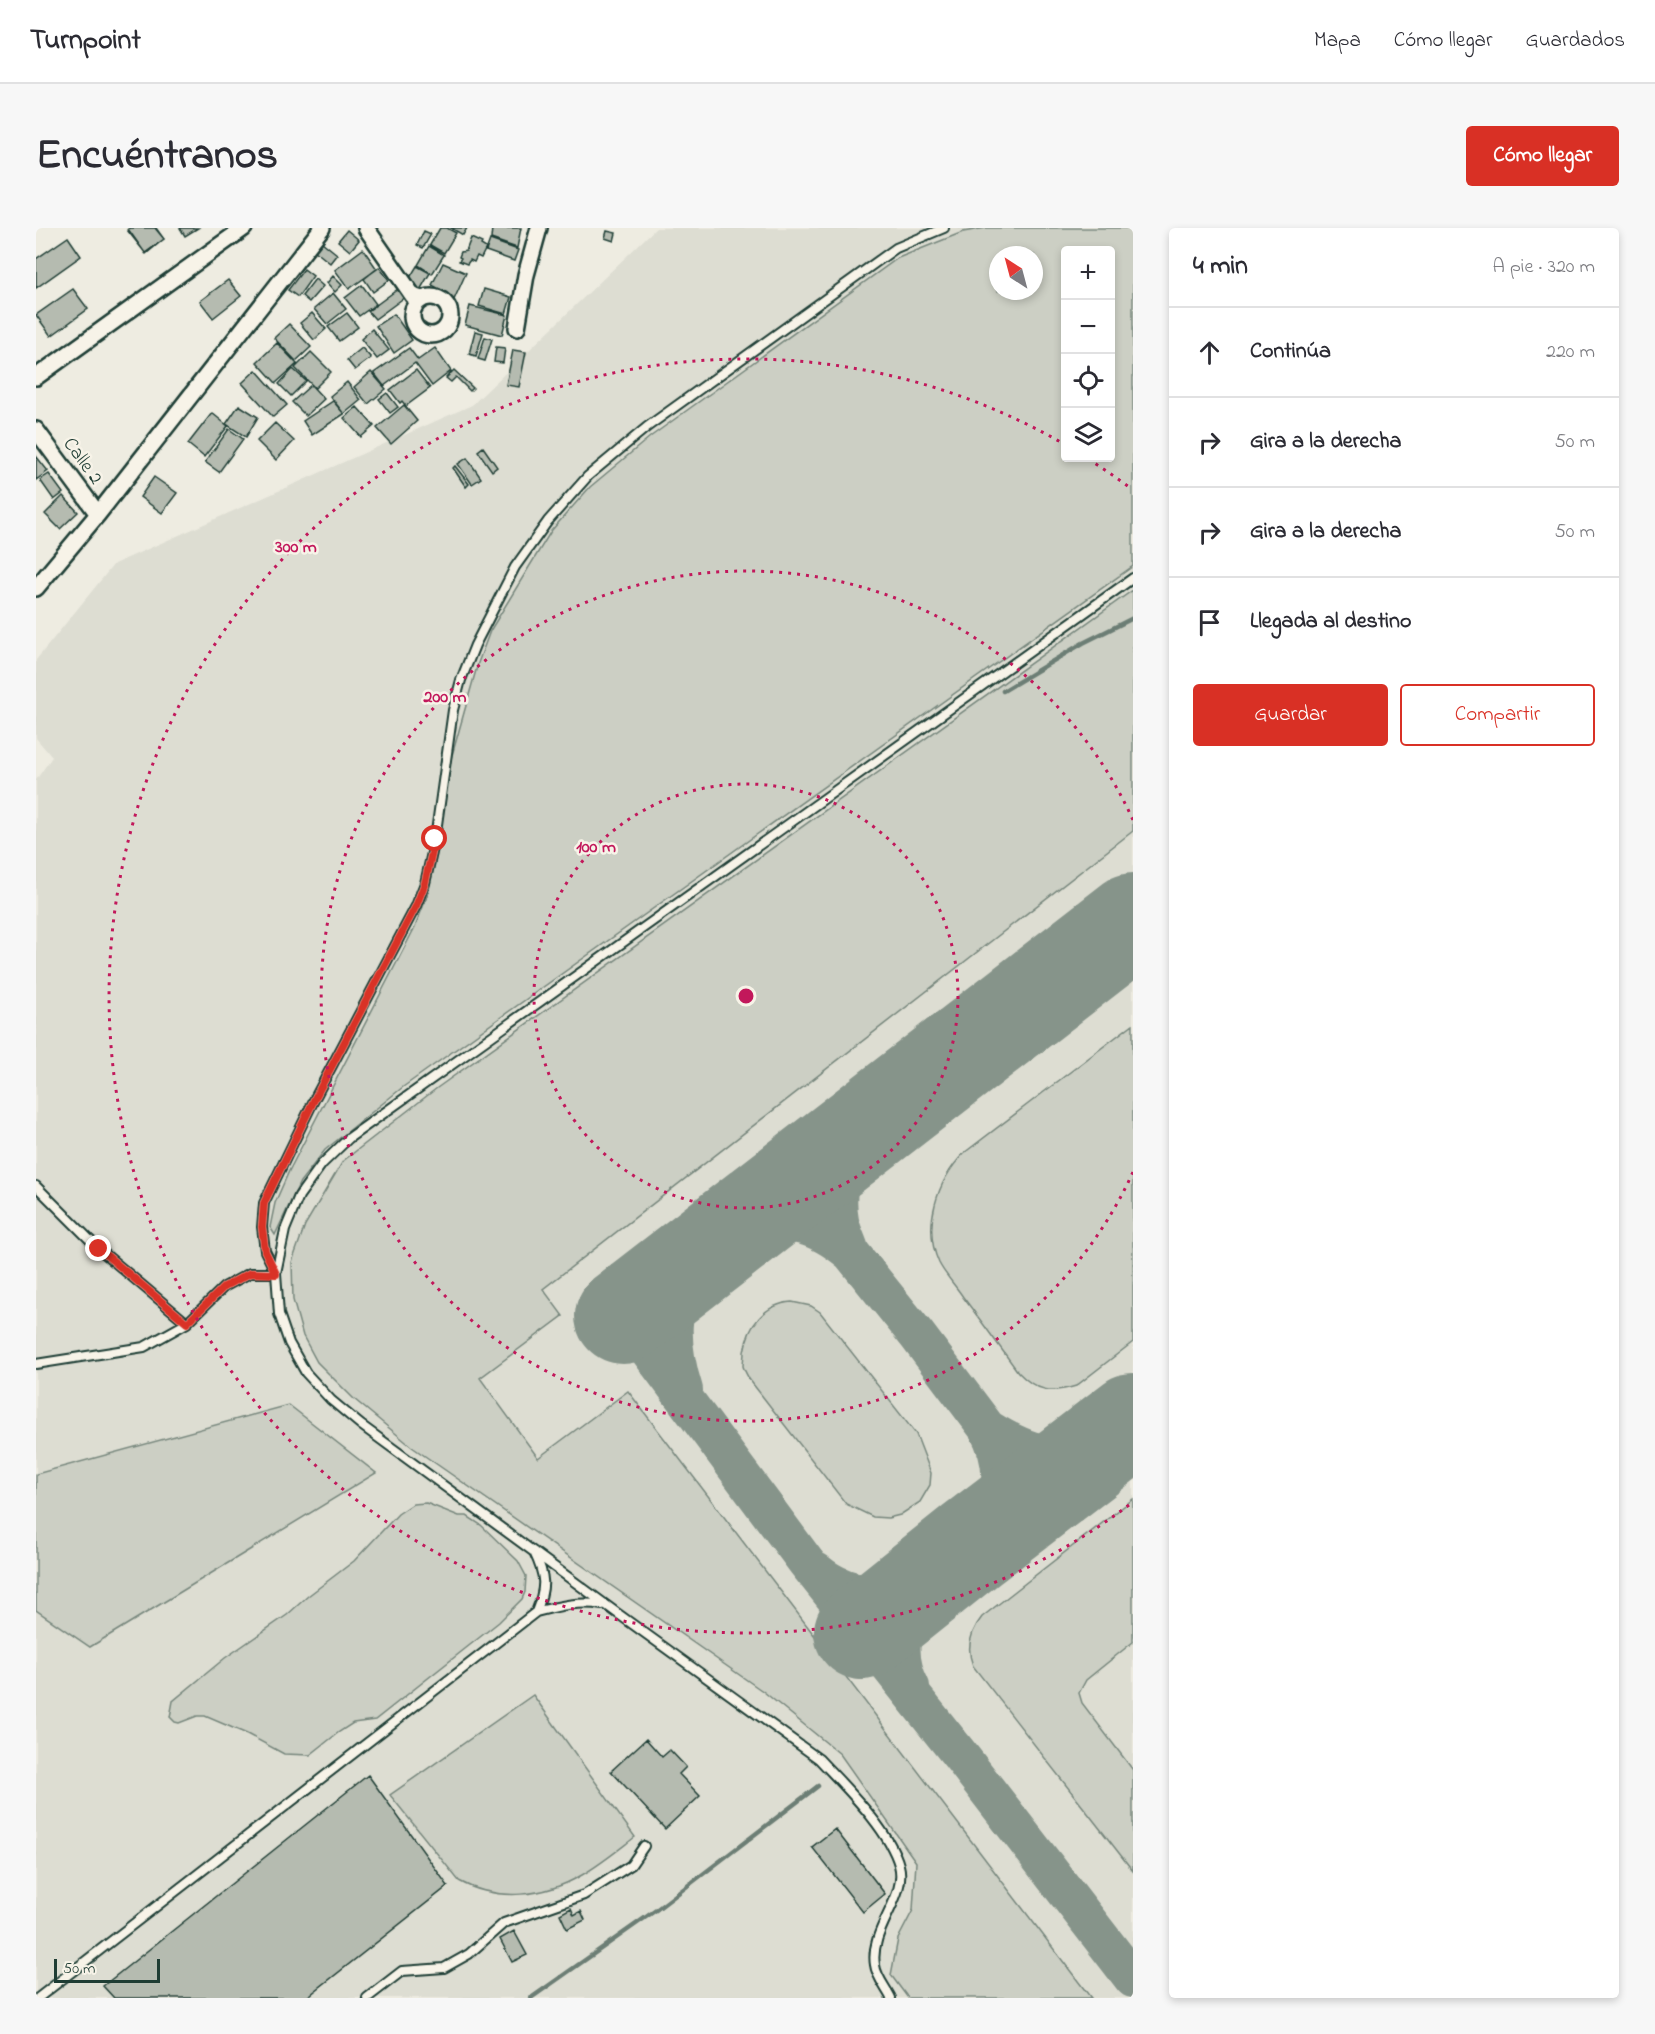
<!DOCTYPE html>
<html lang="es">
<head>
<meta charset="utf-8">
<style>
  :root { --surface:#fff; --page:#f7f7f7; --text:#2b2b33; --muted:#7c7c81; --line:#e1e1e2; --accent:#d93025 }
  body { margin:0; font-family:"Indie Flower",sans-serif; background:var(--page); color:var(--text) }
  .controls { position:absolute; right:18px; top:18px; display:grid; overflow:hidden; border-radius:6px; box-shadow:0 3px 9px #0003 }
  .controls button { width:54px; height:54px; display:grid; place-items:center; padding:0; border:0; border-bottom:2px solid var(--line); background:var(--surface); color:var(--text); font:30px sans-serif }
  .compass { position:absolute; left:953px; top:18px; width:54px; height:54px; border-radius:50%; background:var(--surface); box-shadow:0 3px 9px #0003; rotate:324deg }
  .scale { position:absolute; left:18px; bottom:15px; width:106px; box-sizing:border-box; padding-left:6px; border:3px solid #1f3d34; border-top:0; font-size:16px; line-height:21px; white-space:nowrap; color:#1f3d34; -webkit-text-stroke:4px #f7f3e8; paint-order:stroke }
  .stop { position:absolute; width:18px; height:18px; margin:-14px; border:4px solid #d93025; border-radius:50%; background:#fff }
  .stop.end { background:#d93025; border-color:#fff; box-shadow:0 2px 6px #0008 }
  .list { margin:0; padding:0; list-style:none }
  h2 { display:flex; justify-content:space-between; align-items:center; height:78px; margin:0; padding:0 24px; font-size:26px }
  h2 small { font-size:20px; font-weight:400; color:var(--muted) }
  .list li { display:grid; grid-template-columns:39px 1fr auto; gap:18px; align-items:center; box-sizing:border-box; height:90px; padding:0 24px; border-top:2px solid var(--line) }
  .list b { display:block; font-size:22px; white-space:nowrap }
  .list em { font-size:20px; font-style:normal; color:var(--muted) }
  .actions { display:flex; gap:12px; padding:18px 24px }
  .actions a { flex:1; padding:14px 0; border:2px solid var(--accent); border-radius:6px; text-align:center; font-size:21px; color:var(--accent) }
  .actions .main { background:var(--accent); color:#fff }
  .icon { flex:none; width:33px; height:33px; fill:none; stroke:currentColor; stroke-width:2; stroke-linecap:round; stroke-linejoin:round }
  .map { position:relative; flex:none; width:1097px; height:1770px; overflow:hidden; border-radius:6px }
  header { display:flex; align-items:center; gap:36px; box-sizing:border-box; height:84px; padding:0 30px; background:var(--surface); border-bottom:2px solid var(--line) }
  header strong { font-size:28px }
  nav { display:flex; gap:33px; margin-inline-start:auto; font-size:21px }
  .intro { display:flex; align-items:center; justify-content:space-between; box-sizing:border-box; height:144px; padding:0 36px }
  h1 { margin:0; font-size:42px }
  .button { padding:15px 27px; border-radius:6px; background:var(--accent); color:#fff; font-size:21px; font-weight:700 }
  main { display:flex; gap:36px; padding:0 36px }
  aside { flex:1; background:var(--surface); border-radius:6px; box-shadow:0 3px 9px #0003 }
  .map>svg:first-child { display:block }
  .built { fill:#ddddd2; fill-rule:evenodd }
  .green { fill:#cccfc4; stroke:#76867c; stroke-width:1.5; fill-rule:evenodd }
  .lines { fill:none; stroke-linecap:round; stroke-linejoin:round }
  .stream { stroke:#6c7e74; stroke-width:4.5 }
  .taxiway { stroke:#86948a; stroke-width:38 }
  .runway { stroke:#86948a; stroke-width:96 }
  .building { fill:#b5bbb0; stroke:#1f3d34; stroke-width:1.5 }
  .service-casing { stroke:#1f3d34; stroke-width:12 }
  .minor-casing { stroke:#1f3d34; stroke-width:20 }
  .service { stroke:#f7f3e8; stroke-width:8 }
  .minor { stroke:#f7f3e8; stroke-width:15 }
  .route { stroke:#d93025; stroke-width:8 }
  .ring { fill:none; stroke:#c2185b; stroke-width:3; stroke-dasharray:3 6 }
  .labels { text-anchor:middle; stroke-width:5; stroke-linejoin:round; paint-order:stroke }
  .street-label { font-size:20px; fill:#1f3d34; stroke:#f7f3e8 }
  .centre { fill:#c2185b; stroke:#f7f3e8; stroke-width:3 }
  .ring-label { font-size:18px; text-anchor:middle; font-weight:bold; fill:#c2185b; stroke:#f7f3e8; stroke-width:5; stroke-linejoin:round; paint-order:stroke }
</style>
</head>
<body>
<header>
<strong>Turnpoint</strong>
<nav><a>Mapa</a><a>Cómo llegar</a><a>Guardados</a></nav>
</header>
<div class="intro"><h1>Encuéntranos</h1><a class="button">Cómo llegar</a></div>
<main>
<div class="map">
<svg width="1097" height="1770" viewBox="0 0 1097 1770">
  <rect width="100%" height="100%" fill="#eeece1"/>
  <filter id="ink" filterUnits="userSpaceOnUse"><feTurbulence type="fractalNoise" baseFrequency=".0167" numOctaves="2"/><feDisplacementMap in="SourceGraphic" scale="12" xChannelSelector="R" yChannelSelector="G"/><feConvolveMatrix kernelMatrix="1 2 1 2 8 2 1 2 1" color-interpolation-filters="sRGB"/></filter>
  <g filter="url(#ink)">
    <path class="built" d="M620 0H1097V1770H0V552L16 529 0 510V432L78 336 436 177ZM1030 22H1074V230H1030ZM962 27H998V63H962Z"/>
    <path class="green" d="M950 0H1097V338L367 859 289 922 264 954 239 1007 234 999 239 975 253 943 379 699 392 666 402 622 413 538 442 435 454 403 515 303 554 259 614 209 862 30 927 4ZM1030 22H1074V230H1030ZM962 27H998V63H962Z
      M1097 362V603L507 1061 527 1088 444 1150 502 1230 592 1163 1055 1770H872L855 1747 862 1711 877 1682 880 1634 804 1526 728 1464 376 1219 318 1171 281 1134 267 1108 257 1072 256 1034 269 997 307 933 401 860Z
      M1097 796V1114L1040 1158C1015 1166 1000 1163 982 1144 964 1119 946 1094 927 1069 920 1058 909 1047 903 1035 886 998 901 953 928 925Z
      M756 1074 775 1078 784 1084 880 1206 895 1245 894 1257 884 1274 864 1287 852 1290 837 1289 810 1276 713 1151C711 1147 708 1142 707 1138 707 1134 708 1128 708 1124 712 1098 728 1076 756 1074Z
      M253 1177 340 1245 54 1419 0 1382V1246Z
      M1097 1271V1414L1050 1452 1043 1465 1046 1475 1097 1542V1643L937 1438C930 1420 934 1404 946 1389Z
      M390 1275 423 1288H431L445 1297 482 1333 490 1348 489 1364 486 1371 463 1394 339 1492 317 1495 303 1504 274 1527 248 1526 211 1506 169 1488H161L143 1495 139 1494 134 1489 137 1473 189 1430 251 1387 272 1368 318 1333 362 1286 377 1276Z
      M497 1467 599 1609C582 1622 565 1636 546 1647 509 1669 461 1674 423 1653L354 1567Z"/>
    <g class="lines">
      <path class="stream" d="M967 463 1047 415 1097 390
        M495 1770 620 1682 782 1558"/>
      <path class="taxiway" d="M704 997C755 994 774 991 815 1025 812 1014 806 1004 804 993 799 967 806 941 811 914
        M815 1025 881 1107 951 1200C974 1243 966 1279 936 1316
        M587 1088 770 1334 924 1527 1097 1751
        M648 1162C634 1118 633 1080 653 1037
        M951 1200C999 1230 1024 1235 1076 1209
        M780 1343C817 1374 864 1370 901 1344
        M875 1459C852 1414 874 1380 901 1344"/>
      <path class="runway" d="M587 1088 1097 693
        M826 1404 936 1316 1097 1193"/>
    </g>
    <path class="building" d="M94 0H120L128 11 109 25 92 1Z
      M94 0H119L128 11 110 26 91 2Z
      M144 0H162L149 8Z
      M404 0H411L420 5 408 25 394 17Z
      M415 0H431L427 7Z
      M456 0H485L481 20 455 11Z
      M311 2 323 12 314 23 302 13Z
      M388 3 395 6 387 20 381 17Z
      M571 3 580 5 578 13 569 10Z
      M32 9 45 28 0 60V31Z
      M435 10 446 15 445 17 450 20 445 30 441 28 438 34 434 32 431 36 423 33 425 30 423 29 425 24 430 23Z
      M454 12 482 22 478 33 450 23Z
      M286 14 301 26 294 35 279 23Z
      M393 18 408 27 396 46 382 37Z
      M327 21 341 41 313 61 299 42Z
      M407 35 430 45 417 74 401 67 404 61 396 57Z
      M381 38 394 45 383 64 370 56Z
      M343 39 353 52 337 64 328 51Z
      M268 41 277 48 262 69 252 62Z
      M297 48 306 57 299 64 291 55Z
      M279 51 287 58 273 74 266 68Z
      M192 52 205 68 177 90 164 73Z
      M326 57 340 76 323 88 309 70Z
      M37 61 52 81 15 108 0 87Z
      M362 61 369 69 339 91 332 83Z
      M448 61 475 69 470 86 443 78Z
      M297 65 310 81 291 96 278 81Z
      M434 78 471 87 466 107 429 97Z
      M276 85 290 101 278 112 264 95Z
      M311 85 322 99 303 113 292 99Z
      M358 86 376 112 358 125 340 98Z
      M253 96 275 119 260 133 238 110Z
      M336 101 353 122 341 131 325 111Z
      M439 103 447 105 440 128 433 126Z
      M449 109 456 111 449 133 442 131Z
      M241 115 261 136 240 155 221 134Z
      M460 119 469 120 467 135 458 134Z
      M326 120 335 130 319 142 311 132Z
      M373 120 382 132 399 120 415 143 396 158 379 135 348 158 338 145Z
      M477 122 490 124 483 159 470 157Z
      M275 124 295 144 279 160 259 140Z
      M257 141 270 153 255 168 243 156Z
      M220 142 251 177 237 189 206 155Z
      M380 142 394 160 370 178 366 173 364 175 354 162Z
      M418 142 437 160 434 163 420 149 415 154 410 150Z
      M335 144 350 161 332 176 318 159Z
      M311 154 325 172 308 186 294 168Z
      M275 157 288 171 270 188 256 174Z
      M351 165 362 179 354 185 343 171Z
      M297 173 308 186 276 207 267 193Z
      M203 177 222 189 210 209 190 196Z
      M368 177 381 193 355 216 341 200Z
      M321 179 338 198 325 209 308 190Z
      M176 185 192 198 168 229 152 216Z
      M239 195 258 213 240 232 221 213Z
      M193 201 207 211 183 244 169 234Z
      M447 219 461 239 456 243 442 223Z
      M0 228 12 243 0 252Z
      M431 230 445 250 436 256 422 236Z
      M419 238 433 256 430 259 417 240Z
      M13 246 27 265 18 272 4 252Z
      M118 249 141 265 126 285 104 269Z
      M27 268 42 284 24 301 9 286Z
      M610 1511 626 1529 634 1522 650 1539 643 1546 664 1568 629 1601 575 1543Z
      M332 1547 412 1658 270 1770H78L67 1758Z
      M799 1601 849 1666 827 1684 776 1619Z
      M535 1680 538 1687 545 1683 549 1692 531 1701 524 1686Z
      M478 1703 491 1727 476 1734 464 1711Z"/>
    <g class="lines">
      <g class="service-casing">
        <path id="service" d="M0 958 63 1021 151 1095
          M240 1045 229 1023 226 999 228 975 279 870 380 678 389 655 399 611 417 482 425 452 439 417 479 339 512 293 552 248 611 199 860 20 908 0
          M0 1136 108 1119 151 1095 188 1059 214 1045H240
          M500 1384C522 1378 544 1373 566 1377
          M2 1770 500 1384C510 1359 510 1349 498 1324
          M331 1770 366 1743 408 1740 433 1726 468 1695 548 1667 595 1637 608 1618
          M855 1770C850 1760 840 1748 839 1737 833 1701 872 1669 863 1637 853 1601 808 1558 783 1531L581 1385 325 1197 295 1172 270 1145 253 1115 243 1086 240 1045 249 1002 263 968 286 936 313 910 1097 350"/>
      </g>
      <g class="minor-casing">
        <path id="minor" d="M330 0 377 68 386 71
          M376 88a19 19 0 1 1 38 0a19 19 0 1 1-38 0Z
          M481 100 490 47 503 0
          M0 149 208 0
          M0 202 62 286
          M0 360 62 286 286 0"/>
      </g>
      <use href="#service" class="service"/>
      <use href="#minor" class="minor"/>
    </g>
  </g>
  <g class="lines" filter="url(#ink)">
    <path class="route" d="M63 1021 151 1095 188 1059 214 1045 240 1046 229 1023 226 999 228 975 279 870 380 678 389 655 399 611"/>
  </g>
  <g class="ring">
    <circle cx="710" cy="768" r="212"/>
    <path d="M1097 944A425 425 0 1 1 1097 592"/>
    <path d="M1093 1277A637 637 0 1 1 1028 216M1052 231A637 637 0 0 1 1093 259"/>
  </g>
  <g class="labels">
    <g class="street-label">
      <text transform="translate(48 232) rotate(54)" y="7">Calle 2</text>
    </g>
  </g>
  <circle cx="710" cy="768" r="9" class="centre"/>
  <g class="ring-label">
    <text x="260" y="324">300 m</text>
    <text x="409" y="474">200 m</text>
    <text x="560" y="624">100 m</text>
  </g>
</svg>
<div class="controls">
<button>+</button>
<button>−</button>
<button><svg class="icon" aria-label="locate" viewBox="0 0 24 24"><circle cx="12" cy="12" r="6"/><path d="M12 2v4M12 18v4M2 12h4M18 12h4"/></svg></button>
<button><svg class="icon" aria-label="layers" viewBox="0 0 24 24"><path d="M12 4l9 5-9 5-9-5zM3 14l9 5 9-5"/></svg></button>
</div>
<svg class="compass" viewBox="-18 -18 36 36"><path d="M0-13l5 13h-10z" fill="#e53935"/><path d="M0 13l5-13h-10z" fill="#7c7c81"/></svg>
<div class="scale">50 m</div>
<div class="stop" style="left:399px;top:611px"></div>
<div class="stop end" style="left:63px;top:1021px"></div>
</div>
<aside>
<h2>4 min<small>A pie · 320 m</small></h2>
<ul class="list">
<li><svg class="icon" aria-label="ahead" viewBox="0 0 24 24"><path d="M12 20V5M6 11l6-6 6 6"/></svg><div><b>Continúa</b></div><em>220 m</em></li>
<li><svg class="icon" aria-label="right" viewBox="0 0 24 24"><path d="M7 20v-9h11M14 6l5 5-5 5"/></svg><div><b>Gira a la derecha</b></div><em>50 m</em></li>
<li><svg class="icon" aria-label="right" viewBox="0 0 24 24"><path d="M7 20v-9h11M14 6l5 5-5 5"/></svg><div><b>Gira a la derecha</b></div><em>50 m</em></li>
<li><svg class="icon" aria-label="arrive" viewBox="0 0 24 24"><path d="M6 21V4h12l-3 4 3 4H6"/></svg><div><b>Llegada al destino</b></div></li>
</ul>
<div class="actions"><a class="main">Guardar</a><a>Compartir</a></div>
</aside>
</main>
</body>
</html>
